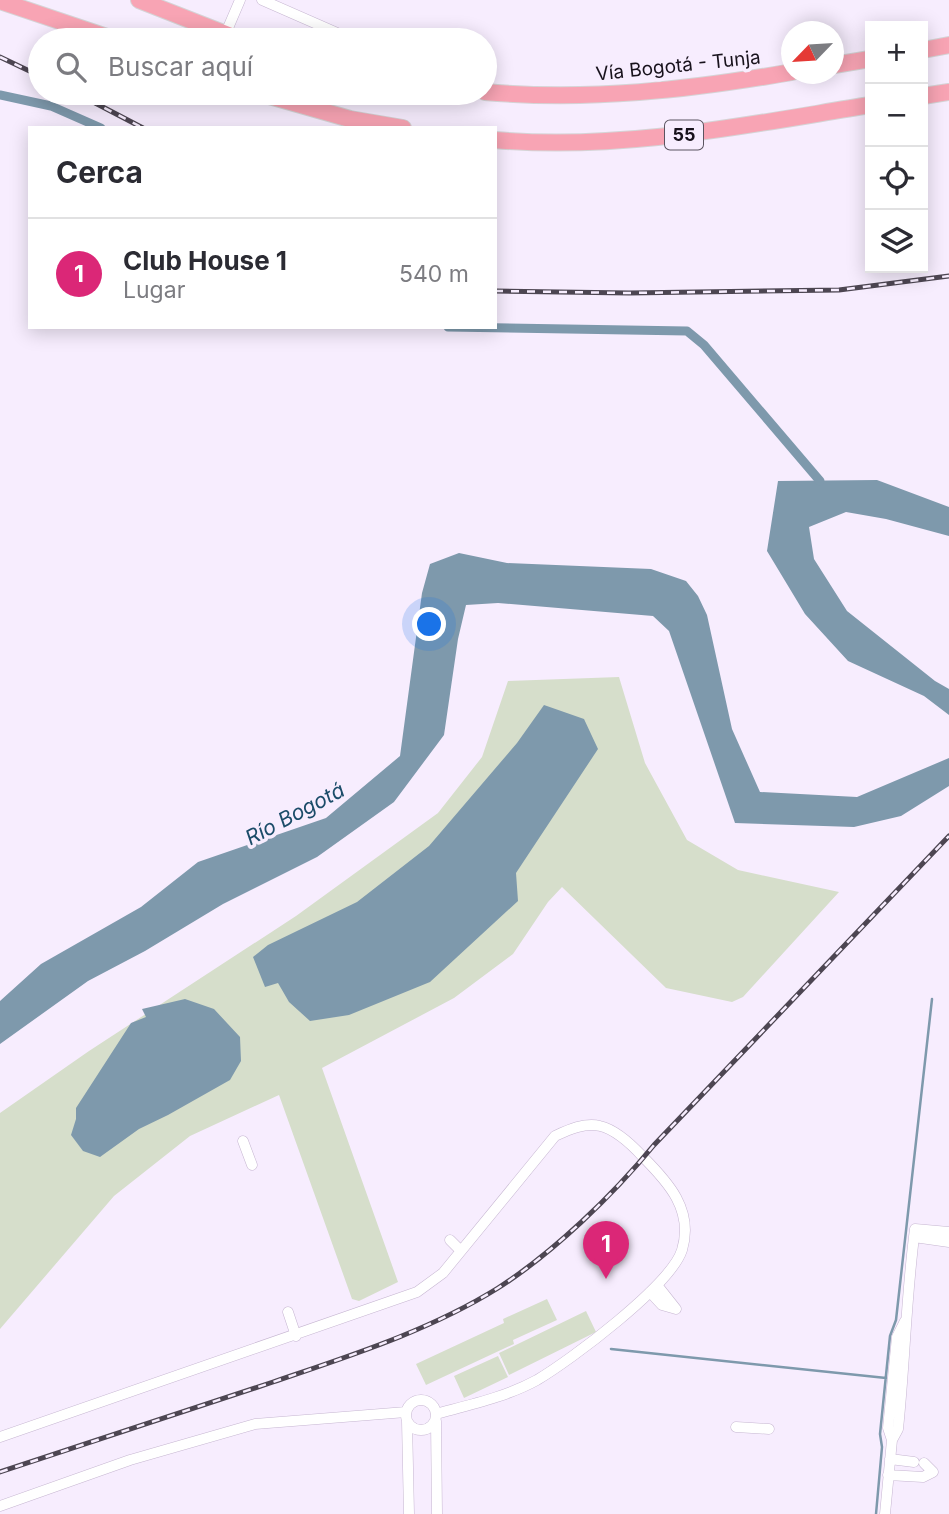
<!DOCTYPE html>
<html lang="es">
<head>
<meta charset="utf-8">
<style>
  :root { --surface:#fff; --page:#f2f2f3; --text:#2b2b33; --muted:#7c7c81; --line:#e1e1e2; --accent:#db2777 }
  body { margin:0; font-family:Inter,sans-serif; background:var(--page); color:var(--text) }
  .controls { position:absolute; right:21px; top:21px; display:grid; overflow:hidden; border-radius:0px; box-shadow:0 4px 18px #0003 }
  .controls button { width:63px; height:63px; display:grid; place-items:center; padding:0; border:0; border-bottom:2px solid var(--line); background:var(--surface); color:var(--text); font:35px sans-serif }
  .compass { position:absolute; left:781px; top:21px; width:63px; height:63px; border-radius:50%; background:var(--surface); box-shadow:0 4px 18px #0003; rotate:245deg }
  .you { position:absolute; left:430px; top:625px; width:24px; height:24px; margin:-18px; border:5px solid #fff; border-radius:50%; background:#1a73e8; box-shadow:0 0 0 10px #1a73e833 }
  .badge { display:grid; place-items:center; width:46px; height:46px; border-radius:50%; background:var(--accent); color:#fff; font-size:23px; font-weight:700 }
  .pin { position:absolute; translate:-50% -58px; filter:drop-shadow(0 2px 4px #0008) }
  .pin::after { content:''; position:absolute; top:37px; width:24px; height:21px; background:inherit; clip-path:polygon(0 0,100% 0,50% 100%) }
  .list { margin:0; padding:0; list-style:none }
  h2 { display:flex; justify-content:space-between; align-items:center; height:91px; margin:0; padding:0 28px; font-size:30px }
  h2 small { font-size:23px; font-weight:400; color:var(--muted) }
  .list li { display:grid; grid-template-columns:46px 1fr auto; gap:21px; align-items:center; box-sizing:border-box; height:112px; padding:0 28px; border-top:2px solid var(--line) }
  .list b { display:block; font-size:26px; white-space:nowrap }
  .list p { margin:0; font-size:23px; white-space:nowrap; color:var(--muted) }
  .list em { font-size:23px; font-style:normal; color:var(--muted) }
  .icon { flex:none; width:38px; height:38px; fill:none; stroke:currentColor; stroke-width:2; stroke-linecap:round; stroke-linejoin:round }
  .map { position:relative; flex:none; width:949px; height:1514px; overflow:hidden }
  .search { position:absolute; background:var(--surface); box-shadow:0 4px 18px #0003; left:28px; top:28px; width:469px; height:77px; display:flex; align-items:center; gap:18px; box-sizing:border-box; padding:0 24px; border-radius:38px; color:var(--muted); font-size:26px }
  .panel { position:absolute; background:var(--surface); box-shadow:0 4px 18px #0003; left:28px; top:126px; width:469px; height:203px; border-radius:0px }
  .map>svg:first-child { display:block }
  .green { fill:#d6decb }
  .water { fill:#7e99ac }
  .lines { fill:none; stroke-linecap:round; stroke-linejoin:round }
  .stream { stroke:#7e99ac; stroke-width:2.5 }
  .canal { stroke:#7e99ac; stroke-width:9 }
  .minor-casing { stroke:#c6b6d1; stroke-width:11 }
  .trunk-casing { stroke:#d5d4d6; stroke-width:18 }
  .minor { stroke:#fff; stroke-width:10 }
  .trunk { stroke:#f8a4b4; stroke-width:16 }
  .rail-casing { stroke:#4d4652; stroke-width:5 }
  .rail { stroke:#f7edfe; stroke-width:2.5; stroke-dasharray:8; stroke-linecap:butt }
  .labels { text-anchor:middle; stroke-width:7; stroke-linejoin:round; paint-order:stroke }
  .shield { fill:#f7edfe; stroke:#5b5460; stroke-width:2 }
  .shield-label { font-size:18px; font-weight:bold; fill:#18121c }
  .street-label { font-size:19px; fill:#18121c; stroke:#f7edfe }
  .water-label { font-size:21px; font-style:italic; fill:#1b4c69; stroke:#f7edfe }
</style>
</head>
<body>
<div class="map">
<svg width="949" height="1514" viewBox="0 0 949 1514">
  <rect width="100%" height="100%" fill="#f7edfe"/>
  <path class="green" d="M619 677 645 763 687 840 738 870 839 892 743 997 732 1002 666 988 562 887 548 902 513 954 454 998 322 1068 398 1282 359 1301 352 1299 279 1095 190 1136 114 1196 0 1329V1113L89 1051 296 916 438 813 482 757 508 681Z
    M547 1299 557 1320 513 1340 514 1344 426 1385 416 1364 504 1323 503 1319Z
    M586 1311 596 1332 509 1375 499 1353Z
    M498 1356 508 1377 464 1398 454 1376Z"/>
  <path class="water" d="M877 480 949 507V536L886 519 846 512 809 527 814 559 847 611 935 681 949 689V715L924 696 848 661 805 614 767 551 778 481Z
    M459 553 507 563 651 569 686 581 698 596 707 615 732 729 760 792 857 797 949 758V786L901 816 854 827 735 823 669 631 653 616 498 603 466 605 458 639 444 735 394 802 317 857 223 904 145 951 88 981 0 1044V1001L41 964 141 907 198 862 326 818 400 756 422 593 430 564Z
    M544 705 584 719 598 749 516 873 518 901 430 982 349 1015 310 1021 289 1002 278 983 265 987 253 957 268 945 357 902 429 846 517 743Z
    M185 999 214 1009 240 1037 241 1061 230 1080 168 1115 139 1129 100 1157 83 1151 71 1135 76 1119V1108L131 1023 146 1017 142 1009Z"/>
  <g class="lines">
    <path class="stream" d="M611 1349 886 1378
      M876 1514 882 1447 880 1434 890 1336 896 1320 932 999"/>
    <path class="canal" d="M0 95 51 106 101 128
      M448 327 687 331 704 345 820 481"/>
    <g class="minor-casing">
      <path id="minor" d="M262 0 351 39
        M225 35 240 0
        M243 1141 252 1165
        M914 1237 949 1242
        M450 1240 461 1251
        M657 1285 676 1309
        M650 1292 662 1305 676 1309
        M288 1312 296 1336
        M406 1415a15 15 0 1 1 30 0a15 15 0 1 1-30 0Z
        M407 1421 409 1514
        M436 1421 437 1514
        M736 1427 769 1429
        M0 1437 417 1292 443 1273 555 1136C568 1130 585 1122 600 1126 617 1130 632 1145 643 1157 668 1182 694 1210 682 1250 671 1285 571 1360 537 1380 506 1397 469 1405 436 1414
        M892 1440 888 1428 897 1337 905 1321
        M890 1459 914 1462
        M888 1475 923 1477 933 1472 924 1463
        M0 1506 130 1460 255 1424 406 1412
        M885 1514 892 1440 898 1429C905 1362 906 1296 915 1229L949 1232"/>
    </g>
    <g class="trunk-casing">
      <path id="trunk" d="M139 0 241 40
        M0 1 116 40
        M923 50 949 45
        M834 65 870 59
        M485 92C589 101 689 90 792 72
        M259 93 350 119 403 128
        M923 96 949 92
        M495 140C622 151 746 125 870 105"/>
    </g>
    <use href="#minor" class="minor"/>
    <use href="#trunk" class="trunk"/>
    <g class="rail-casing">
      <path id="rail" d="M0 57 40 76
        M76 93 143 128
        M495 291 629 293 839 290 949 276
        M0 1472C91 1442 182 1412 273 1382 349 1356 429 1331 498 1288 553 1253 613 1195 654 1145L949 836"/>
    </g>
    <use href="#rail" class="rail"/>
  </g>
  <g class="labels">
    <rect class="shield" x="665" y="120.5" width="38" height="29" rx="5"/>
    <g class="shield-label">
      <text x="684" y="141">55</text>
    </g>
    <g class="street-label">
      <text transform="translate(678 65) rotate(-6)" y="7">Vía Bogotá - Tunja</text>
    </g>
    <g class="water-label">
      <text transform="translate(295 814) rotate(-28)" y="7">Río Bogotá</text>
    </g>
  </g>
</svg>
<div class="controls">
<button>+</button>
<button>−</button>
<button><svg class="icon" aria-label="locate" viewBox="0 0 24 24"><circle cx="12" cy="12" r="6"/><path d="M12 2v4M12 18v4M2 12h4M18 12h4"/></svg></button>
<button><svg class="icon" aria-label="layers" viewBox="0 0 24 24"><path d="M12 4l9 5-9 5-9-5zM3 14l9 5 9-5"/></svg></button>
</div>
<svg class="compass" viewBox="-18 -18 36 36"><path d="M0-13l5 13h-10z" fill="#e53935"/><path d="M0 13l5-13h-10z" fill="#7c7c81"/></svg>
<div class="you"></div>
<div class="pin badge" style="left:606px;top:1279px">1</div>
<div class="search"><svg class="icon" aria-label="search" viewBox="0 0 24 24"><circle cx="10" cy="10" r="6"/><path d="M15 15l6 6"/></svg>Buscar aquí</div>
<section class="panel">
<h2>Cerca<small></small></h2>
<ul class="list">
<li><span class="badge">1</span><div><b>Club House 1</b><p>Lugar</p></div><em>540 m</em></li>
</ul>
</section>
</div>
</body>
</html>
